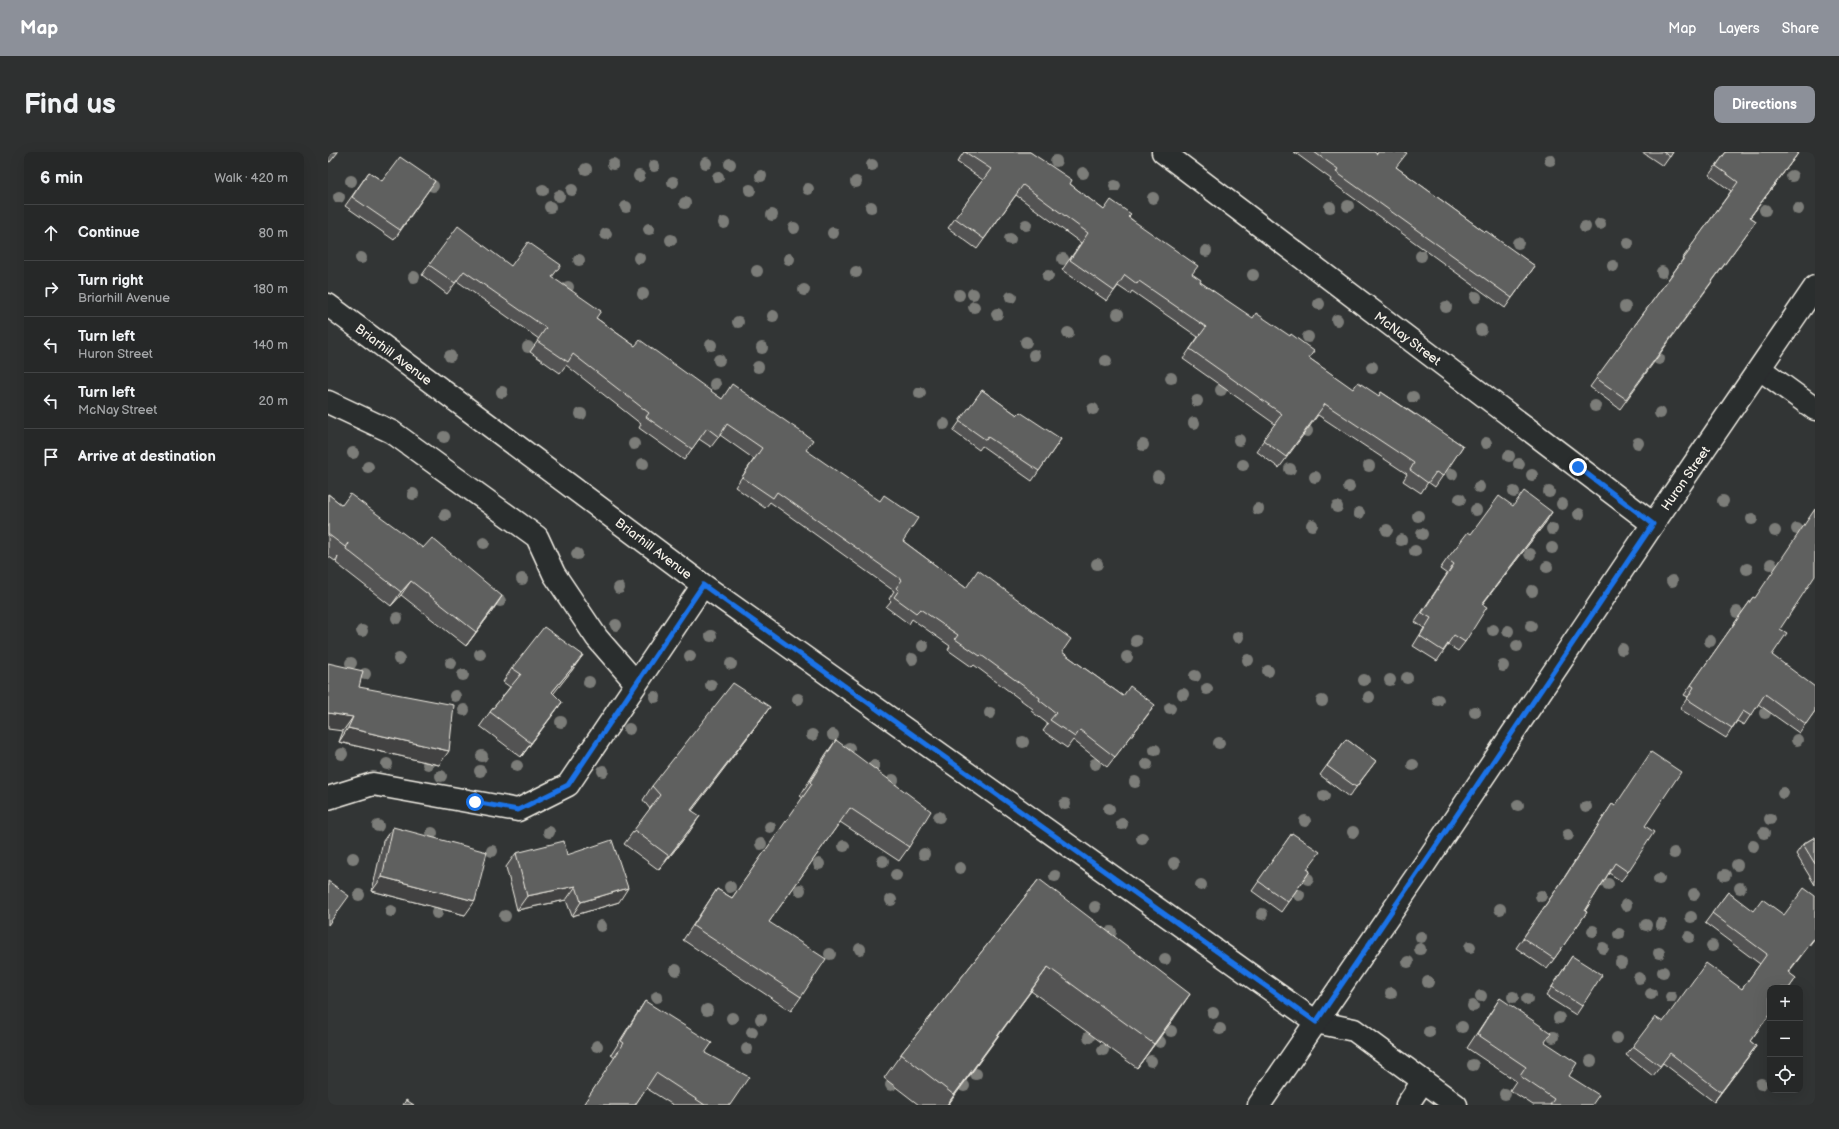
<!DOCTYPE html>
<html lang="en">
<head>
<meta charset="utf-8">
<style>
  :root { --surface:#262828; --page:#2e3030; --text:#f1f3f6; --muted:#a4a6a8; --line:#424445; --accent:#8c9099 }
  body { margin:0; font-family:"Balsamiq Sans",sans-serif; background:var(--page); color:var(--text) }
  .controls { position:absolute; right:12px; bottom:12px; display:grid; overflow:hidden; border-radius:8px; box-shadow:0 4px 16px #0002 }
  .controls button { width:36px; height:36px; display:grid; place-items:center; padding:0; border:0; border-bottom:1px solid var(--line); background:var(--surface); color:var(--text); font:20px sans-serif }
  .stop { position:absolute; width:12px; height:12px; margin:-9px; border:3px solid #1a73e8; border-radius:50%; background:#fff }
  .stop.end { background:#1a73e8; border-color:#fff; box-shadow:0 1px 4px #0008 }
  .list { margin:0; padding:0; list-style:none }
  h2 { display:flex; justify-content:space-between; align-items:center; height:52px; margin:0; padding:0 16px; font-size:17px }
  h2 small { font-size:13px; font-weight:400; color:var(--muted) }
  .list li { display:grid; grid-template-columns:26px 1fr auto; gap:12px; align-items:center; box-sizing:border-box; height:56px; padding:0 16px; border-top:1px solid var(--line) }
  .list b { display:block; font-size:15px; white-space:nowrap }
  .list p { margin:0; font-size:13px; white-space:nowrap; color:var(--muted) }
  .list em { font-size:13px; font-style:normal; color:var(--muted) }
  .icon { flex:none; width:22px; height:22px; fill:none; stroke:currentColor; stroke-width:2; stroke-linecap:round; stroke-linejoin:round }
  .map { position:relative; flex:none; width:1487px; height:953px; overflow:hidden; border-radius:8px }
  header { display:flex; align-items:center; gap:24px; box-sizing:border-box; height:56px; padding:0 20px; background:var(--accent); color:#fff }
  header strong { font-size:19px }
  nav { display:flex; gap:22px; margin-inline-start:auto; font-size:14px }
  .intro { display:flex; align-items:center; justify-content:space-between; box-sizing:border-box; height:96px; padding:0 24px }
  h1 { margin:0; font-size:28px }
  .button { padding:10px 18px; border-radius:8px; background:var(--accent); color:#fff; font-size:14px; font-weight:700 }
  main { display:flex; gap:24px; padding:0 24px }
  aside { flex:1; background:var(--surface); border-radius:8px; box-shadow:0 4px 16px #0002 }
  .map>svg:first-child { display:block }
  .lines { fill:none; stroke-linecap:round; stroke-linejoin:round }
  .minor-casing { stroke:#f4f1e8; stroke-width:25 }
  .major-casing { stroke:#f4f1e8; stroke-width:25 }
  .minor { stroke:#2a2d2e; stroke-width:22 }
  .major { stroke:#2a2d2e; stroke-width:22 }
  .tree { fill:#7c7d79 }
  .wall { fill:#525352; stroke:#f4f1e8 }
  .shaded-wall { fill:#424342; stroke:#f4f1e8 }
  .building { fill:#5f605f; stroke:#f4f1e8 }
  .route { stroke:#1a73e8; stroke-width:5 }
  .labels { text-anchor:middle; stroke-width:4; stroke-linejoin:round; paint-order:stroke }
  .street-label { font-size:13px; fill:#f4f1e8; stroke:#2a2d2e }
</style>
</head>
<body>
<header>
<strong>Map</strong>
<nav><a>Map</a><a>Layers</a><a>Share</a></nav>
</header>
<div class="intro"><h1>Find us</h1><a class="button">Directions</a></div>
<main>
<aside>
<h2>6 min<small>Walk · 420 m</small></h2>
<ul class="list">
<li><svg class="icon" aria-label="ahead" viewBox="0 0 24 24"><path d="M12 20V5M6 11l6-6 6 6"/></svg><div><b>Continue</b></div><em>80 m</em></li>
<li><svg class="icon" aria-label="right" viewBox="0 0 24 24"><path d="M7 20v-9h11M14 6l5 5-5 5"/></svg><div><b>Turn right</b><p>Briarhill Avenue</p></div><em>180 m</em></li>
<li><svg class="icon" aria-label="left" viewBox="0 0 24 24"><path d="M17 20v-9H6M10 6l-5 5 5 5"/></svg><div><b>Turn left</b><p>Huron Street</p></div><em>140 m</em></li>
<li><svg class="icon" aria-label="left" viewBox="0 0 24 24"><path d="M17 20v-9H6M10 6l-5 5 5 5"/></svg><div><b>Turn left</b><p>McNay Street</p></div><em>20 m</em></li>
<li><svg class="icon" aria-label="arrive" viewBox="0 0 24 24"><path d="M6 21V4h12l-3 4 3 4H6"/></svg><div><b>Arrive at destination</b></div></li>
</ul>
</aside>
<div class="map">
<svg width="1487" height="953" viewBox="0 0 1487 953">
  <rect width="100%" height="100%" fill="#323535"/>
  <filter id="ink" filterUnits="userSpaceOnUse"><feTurbulence type="fractalNoise" baseFrequency=".025" numOctaves="2"/><feDisplacementMap in="SourceGraphic" scale="8" xChannelSelector="R" yChannelSelector="G"/><feConvolveMatrix kernelMatrix="1 2 1 2 8 2 1 2 1" color-interpolation-filters="sRGB"/></filter>
  <g filter="url(#ink)">
    <g class="lines">
      <g class="minor-casing">
        <path id="minor" d="M835 0 1325 372
          M0 153 375 433 988 870 1026 878 1128 953
          M1432 217 1487 257
          M0 250 64 280 209 385 226 422 269 486 308 531
          M0 646 45 632 190 658 240 633 375 433
          M1079 953 1095 929"/>
      </g>
      <g class="major-casing">
        <path id="major" d="M931 953 1094 716 1325 372 1487 135"/>
      </g>
      <use href="#minor" class="minor"/>
      <use href="#major" class="major"/>
    </g>
    <g class="tree">
      <circle cx="1222" cy="8" r="6"/>
      <circle cx="728" cy="9" r="6"/>
      <circle cx="378" cy="11" r="6"/>
      <circle cx="285" cy="12" r="6"/>
      <circle cx="402" cy="12" r="6"/>
      <circle cx="544" cy="13" r="6"/>
      <circle cx="326" cy="14" r="6"/>
      <circle cx="258" cy="17" r="6"/>
      <circle cx="755" cy="21" r="6"/>
      <circle cx="311" cy="24" r="6"/>
      <circle cx="433" cy="24" r="6"/>
      <circle cx="1464" cy="24" r="6"/>
      <circle cx="390" cy="25" r="6"/>
      <circle cx="23" cy="29" r="6"/>
      <circle cx="345" cy="30" r="6"/>
      <circle cx="528" cy="30" r="6"/>
      <circle cx="105" cy="34" r="6"/>
      <circle cx="787" cy="34" r="6"/>
      <circle cx="480" cy="37" r="6"/>
      <circle cx="215" cy="38" r="6"/>
      <circle cx="244" cy="38" r="6"/>
      <circle cx="422" cy="38" r="6"/>
      <circle cx="231" cy="44" r="6"/>
      <circle cx="11" cy="45" r="6"/>
      <circle cx="825" cy="46" r="6"/>
      <circle cx="357" cy="51" r="6"/>
      <circle cx="1020" cy="54" r="6"/>
      <circle cx="222" cy="55" r="6"/>
      <circle cx="298" cy="55" r="6"/>
      <circle cx="543" cy="55" r="6"/>
      <circle cx="1002" cy="55" r="6"/>
      <circle cx="1470" cy="57" r="6"/>
      <circle cx="1437" cy="58" r="6"/>
      <circle cx="444" cy="63" r="6"/>
      <circle cx="396" cy="71" r="6"/>
      <circle cx="1272" cy="72" r="6"/>
      <circle cx="698" cy="73" r="6"/>
      <circle cx="1257" cy="75" r="6"/>
      <circle cx="466" cy="76" r="6"/>
      <circle cx="321" cy="77" r="6"/>
      <circle cx="505" cy="81" r="6"/>
      <circle cx="278" cy="82" r="6"/>
      <circle cx="682" cy="87" r="6"/>
      <circle cx="343" cy="88" r="6"/>
      <circle cx="1190" cy="91" r="6"/>
      <circle cx="1300" cy="91" r="6"/>
      <circle cx="878" cy="99" r="6"/>
      <circle cx="1093" cy="104" r="6"/>
      <circle cx="33" cy="106" r="6"/>
      <circle cx="311" cy="106" r="6"/>
      <circle cx="461" cy="107" r="6"/>
      <circle cx="735" cy="107" r="6"/>
      <circle cx="251" cy="108" r="6"/>
      <circle cx="1285" cy="114" r="6"/>
      <circle cx="429" cy="119" r="6"/>
      <circle cx="528" cy="120" r="6"/>
      <circle cx="1334" cy="120" r="6"/>
      <circle cx="925" cy="123" r="6"/>
      <circle cx="720" cy="124" r="6"/>
      <circle cx="86" cy="125" r="6"/>
      <circle cx="240" cy="135" r="6"/>
      <circle cx="476" cy="138" r="6"/>
      <circle cx="315" cy="142" r="6"/>
      <circle cx="645" cy="142" r="6"/>
      <circle cx="631" cy="143" r="6"/>
      <circle cx="683" cy="145" r="6"/>
      <circle cx="1148" cy="145" r="6"/>
      <circle cx="991" cy="152" r="6"/>
      <circle cx="646" cy="155" r="6"/>
      <circle cx="1118" cy="155" r="6"/>
      <circle cx="1297" cy="155" r="6"/>
      <circle cx="669" cy="162" r="6"/>
      <circle cx="790" cy="162" r="6"/>
      <circle cx="445" cy="164" r="6"/>
      <circle cx="1009" cy="168" r="6"/>
      <circle cx="410" cy="170" r="6"/>
      <circle cx="1153" cy="178" r="6"/>
      <circle cx="740" cy="181" r="6"/>
      <circle cx="980" cy="185" r="6"/>
      <circle cx="698" cy="190" r="6"/>
      <circle cx="383" cy="193" r="6"/>
      <circle cx="200" cy="195" r="6"/>
      <circle cx="434" cy="196" r="6"/>
      <circle cx="706" cy="203" r="6"/>
      <circle cx="122" cy="204" r="6"/>
      <circle cx="1331" cy="207" r="6"/>
      <circle cx="391" cy="208" r="6"/>
      <circle cx="778" cy="209" r="6"/>
      <circle cx="430" cy="215" r="6"/>
      <circle cx="1044" cy="215" r="6"/>
      <circle cx="843" cy="226" r="6"/>
      <circle cx="387" cy="232" r="6"/>
      <circle cx="893" cy="238" r="6"/>
      <circle cx="174" cy="240" r="6"/>
      <circle cx="592" cy="241" r="6"/>
      <circle cx="1085" cy="245" r="6"/>
      <circle cx="869" cy="249" r="6"/>
      <circle cx="1267" cy="254" r="6"/>
      <circle cx="765" cy="257" r="6"/>
      <circle cx="1332" cy="261" r="6"/>
      <circle cx="253" cy="262" r="6"/>
      <circle cx="866" cy="271" r="6"/>
      <circle cx="616" cy="272" r="6"/>
      <circle cx="979" cy="279" r="6"/>
      <circle cx="116" cy="285" r="6"/>
      <circle cx="911" cy="288" r="6"/>
      <circle cx="1158" cy="291" r="6"/>
      <circle cx="1310" cy="291" r="6"/>
      <circle cx="306" cy="292" r="6"/>
      <circle cx="815" cy="293" r="6"/>
      <circle cx="25" cy="301" r="6"/>
      <circle cx="1181" cy="304" r="6"/>
      <circle cx="315" cy="312" r="6"/>
      <circle cx="1191" cy="312" r="6"/>
      <circle cx="915" cy="313" r="6"/>
      <circle cx="1041" cy="314" r="6"/>
      <circle cx="40" cy="315" r="6"/>
      <circle cx="962" cy="317" r="6"/>
      <circle cx="1124" cy="322" r="6"/>
      <circle cx="1204" cy="323" r="6"/>
      <circle cx="830" cy="325" r="6"/>
      <circle cx="987" cy="325" r="6"/>
      <circle cx="1021" cy="335" r="6"/>
      <circle cx="1151" cy="335" r="6"/>
      <circle cx="1186" cy="340" r="6"/>
      <circle cx="1221" cy="340" r="6"/>
      <circle cx="85" cy="342" r="6"/>
      <circle cx="1132" cy="347" r="6"/>
      <circle cx="1395" cy="349" r="6"/>
      <circle cx="1234" cy="352" r="6"/>
      <circle cx="1009" cy="355" r="6"/>
      <circle cx="930" cy="357" r="6"/>
      <circle cx="1148" cy="358" r="6"/>
      <circle cx="1031" cy="361" r="6"/>
      <circle cx="1251" cy="362" r="6"/>
      <circle cx="117" cy="363" r="6"/>
      <circle cx="1090" cy="364" r="6"/>
      <circle cx="1424" cy="367" r="6"/>
      <circle cx="984" cy="373" r="6"/>
      <circle cx="1224" cy="377" r="6"/>
      <circle cx="1469" cy="377" r="6"/>
      <circle cx="1059" cy="378" r="6"/>
      <circle cx="1447" cy="379" r="6"/>
      <circle cx="1094" cy="382" r="6"/>
      <circle cx="1073" cy="388" r="6"/>
      <circle cx="156" cy="391" r="6"/>
      <circle cx="1224" cy="396" r="6"/>
      <circle cx="1087" cy="399" r="6"/>
      <circle cx="249" cy="402" r="6"/>
      <circle cx="1202" cy="402" r="6"/>
      <circle cx="769" cy="412" r="6"/>
      <circle cx="1443" cy="412" r="6"/>
      <circle cx="1219" cy="415" r="6"/>
      <circle cx="1419" cy="417" r="6"/>
      <circle cx="194" cy="427" r="6"/>
      <circle cx="1344" cy="429" r="6"/>
      <circle cx="291" cy="436" r="6"/>
      <circle cx="1204" cy="439" r="6"/>
      <circle cx="172" cy="449" r="6"/>
      <circle cx="1409" cy="460" r="6"/>
      <circle cx="69" cy="466" r="6"/>
      <circle cx="288" cy="473" r="6"/>
      <circle cx="1203" cy="474" r="6"/>
      <circle cx="1165" cy="478" r="6"/>
      <circle cx="34" cy="479" r="6"/>
      <circle cx="1180" cy="479" r="6"/>
      <circle cx="383" cy="484" r="6"/>
      <circle cx="910" cy="485" r="6"/>
      <circle cx="808" cy="489" r="6"/>
      <circle cx="1382" cy="489" r="6"/>
      <circle cx="595" cy="494" r="6"/>
      <circle cx="1189" cy="494" r="6"/>
      <circle cx="1294" cy="497" r="6"/>
      <circle cx="152" cy="502" r="6"/>
      <circle cx="362" cy="504" r="6"/>
      <circle cx="799" cy="505" r="6"/>
      <circle cx="71" cy="507" r="6"/>
      <circle cx="584" cy="507" r="6"/>
      <circle cx="920" cy="508" r="6"/>
      <circle cx="23" cy="511" r="6"/>
      <circle cx="123" cy="511" r="6"/>
      <circle cx="403" cy="512" r="6"/>
      <circle cx="1175" cy="514" r="6"/>
      <circle cx="940" cy="519" r="6"/>
      <circle cx="37" cy="522" r="6"/>
      <circle cx="135" cy="523" r="6"/>
      <circle cx="867" cy="524" r="6"/>
      <circle cx="1079" cy="526" r="6"/>
      <circle cx="1036" cy="528" r="6"/>
      <circle cx="1062" cy="528" r="6"/>
      <circle cx="261" cy="530" r="6"/>
      <circle cx="383" cy="533" r="6"/>
      <circle cx="879" cy="537" r="6"/>
      <circle cx="855" cy="542" r="6"/>
      <circle cx="127" cy="544" r="6"/>
      <circle cx="327" cy="545" r="6"/>
      <circle cx="1041" cy="545" r="6"/>
      <circle cx="470" cy="547" r="6"/>
      <circle cx="1110" cy="548" r="6"/>
      <circle cx="994" cy="549" r="6"/>
      <circle cx="842" cy="556" r="6"/>
      <circle cx="136" cy="558" r="6"/>
      <circle cx="1147" cy="560" r="6"/>
      <circle cx="662" cy="561" r="6"/>
      <circle cx="1437" cy="561" r="6"/>
      <circle cx="233" cy="570" r="6"/>
      <circle cx="301" cy="577" r="6"/>
      <circle cx="484" cy="583" r="6"/>
      <circle cx="505" cy="583" r="6"/>
      <circle cx="1469" cy="588" r="6"/>
      <circle cx="695" cy="590" r="6"/>
      <circle cx="891" cy="591" r="6"/>
      <circle cx="521" cy="596" r="6"/>
      <circle cx="827" cy="598" r="6"/>
      <circle cx="14" cy="602" r="6"/>
      <circle cx="154" cy="604" r="6"/>
      <circle cx="59" cy="612" r="6"/>
      <circle cx="100" cy="612" r="6"/>
      <circle cx="767" cy="612" r="6"/>
      <circle cx="819" cy="612" r="6"/>
      <circle cx="1085" cy="613" r="6"/>
      <circle cx="189" cy="614" r="6"/>
      <circle cx="546" cy="614" r="6"/>
      <circle cx="152" cy="619" r="6"/>
      <circle cx="275" cy="619" r="6"/>
      <circle cx="113" cy="624" r="6"/>
      <circle cx="565" cy="628" r="6"/>
      <circle cx="807" cy="630" r="6"/>
      <circle cx="1455" cy="641" r="6"/>
      <circle cx="996" cy="644" r="6"/>
      <circle cx="737" cy="652" r="6"/>
      <circle cx="1190" cy="653" r="6"/>
      <circle cx="1258" cy="655" r="6"/>
      <circle cx="781" cy="657" r="6"/>
      <circle cx="611" cy="665" r="6"/>
      <circle cx="1442" cy="667" r="6"/>
      <circle cx="977" cy="669" r="6"/>
      <circle cx="794" cy="672" r="6"/>
      <circle cx="50" cy="674" r="6"/>
      <circle cx="442" cy="675" r="6"/>
      <circle cx="221" cy="680" r="6"/>
      <circle cx="1025" cy="680" r="6"/>
      <circle cx="104" cy="681" r="6"/>
      <circle cx="1436" cy="681" r="6"/>
      <circle cx="1240" cy="683" r="6"/>
      <circle cx="814" cy="686" r="6"/>
      <circle cx="433" cy="692" r="6"/>
      <circle cx="516" cy="694" r="6"/>
      <circle cx="1425" cy="694" r="6"/>
      <circle cx="164" cy="699" r="6"/>
      <circle cx="1346" cy="701" r="6"/>
      <circle cx="596" cy="702" r="6"/>
      <circle cx="25" cy="706" r="6"/>
      <circle cx="555" cy="709" r="6"/>
      <circle cx="846" cy="711" r="6"/>
      <circle cx="491" cy="712" r="6"/>
      <circle cx="1409" cy="713" r="6"/>
      <circle cx="632" cy="716" r="6"/>
      <circle cx="568" cy="723" r="6"/>
      <circle cx="1397" cy="723" r="6"/>
      <circle cx="727" cy="724" r="6"/>
      <circle cx="980" cy="727" r="6"/>
      <circle cx="1331" cy="727" r="6"/>
      <circle cx="1280" cy="732" r="6"/>
      <circle cx="873" cy="733" r="6"/>
      <circle cx="402" cy="735" r="6"/>
      <circle cx="1412" cy="736" r="6"/>
      <circle cx="472" cy="738" r="6"/>
      <circle cx="1366" cy="742" r="6"/>
      <circle cx="31" cy="743" r="6"/>
      <circle cx="971" cy="743" r="6"/>
      <circle cx="1213" cy="744" r="6"/>
      <circle cx="563" cy="748" r="6"/>
      <circle cx="1298" cy="753" r="6"/>
      <circle cx="767" cy="755" r="6"/>
      <circle cx="1172" cy="757" r="6"/>
      <circle cx="63" cy="759" r="6"/>
      <circle cx="109" cy="761" r="6"/>
      <circle cx="934" cy="762" r="6"/>
      <circle cx="177" cy="764" r="6"/>
      <circle cx="1363" cy="765" r="6"/>
      <circle cx="1333" cy="772" r="6"/>
      <circle cx="1318" cy="773" r="6"/>
      <circle cx="273" cy="774" r="6"/>
      <circle cx="1265" cy="779" r="6"/>
      <circle cx="783" cy="780" r="6"/>
      <circle cx="1291" cy="782" r="6"/>
      <circle cx="1093" cy="785" r="6"/>
      <circle cx="1361" cy="785" r="6"/>
      <circle cx="1384" cy="794" r="6"/>
      <circle cx="1142" cy="795" r="6"/>
      <circle cx="1275" cy="796" r="6"/>
      <circle cx="532" cy="797" r="6"/>
      <circle cx="1092" cy="797" r="6"/>
      <circle cx="1331" cy="801" r="6"/>
      <circle cx="502" cy="802" r="6"/>
      <circle cx="837" cy="807" r="6"/>
      <circle cx="1080" cy="810" r="6"/>
      <circle cx="1293" cy="811" r="6"/>
      <circle cx="348" cy="818" r="6"/>
      <circle cx="1335" cy="820" r="6"/>
      <circle cx="1311" cy="826" r="6"/>
      <circle cx="1100" cy="830" r="6"/>
      <circle cx="1063" cy="841" r="6"/>
      <circle cx="1323" cy="842" r="6"/>
      <circle cx="1153" cy="844" r="6"/>
      <circle cx="329" cy="845" r="6"/>
      <circle cx="1185" cy="845" r="6"/>
      <circle cx="1343" cy="845" r="6"/>
      <circle cx="1199" cy="847" r="6"/>
      <circle cx="1145" cy="854" r="6"/>
      <circle cx="379" cy="858" r="6"/>
      <circle cx="885" cy="861" r="6"/>
      <circle cx="404" cy="866" r="6"/>
      <circle cx="1231" cy="866" r="6"/>
      <circle cx="433" cy="867" r="6"/>
      <circle cx="1134" cy="875" r="6"/>
      <circle cx="892" cy="877" r="6"/>
      <circle cx="843" cy="879" r="6"/>
      <circle cx="424" cy="880" r="6"/>
      <circle cx="1101" cy="880" r="6"/>
      <circle cx="761" cy="885" r="6"/>
      <circle cx="1225" cy="885" r="6"/>
      <circle cx="1289" cy="886" r="6"/>
      <circle cx="832" cy="890" r="6"/>
      <circle cx="269" cy="894" r="6"/>
      <circle cx="419" cy="897" r="6"/>
      <circle cx="775" cy="898" r="6"/>
      <circle cx="823" cy="909" r="6"/>
      <circle cx="1263" cy="909" r="6"/>
      <circle cx="1145" cy="913" r="6"/>
      <circle cx="648" cy="922" r="6"/>
      <circle cx="1433" cy="932" r="6"/>
      <circle cx="563" cy="933" r="6"/>
      <circle cx="636" cy="934" r="6"/>
      <circle cx="1177" cy="942" r="6"/>
    </g>
    <path class="wall" d="M636 0H702L742 32 776 58 801 65 872 130 981 206 1024 237 1051 244 1053 240 1135 294 1107 335 1100 330 1093 341 1075 329 1079 322 990 263 951 316 928 299 947 272 855 207 870 185 804 139 802 142 790 134 779 149 734 118 753 91 688 43 649 97 620 76 655 28 629 10Z
      M966 0H1046L1068 15 1157 80 1207 114 1177 156 1002 29 1003 27Z
      M1314 0H1345L1335 14Z
      M1398 0H1471L1422 65 1428 69 1292 257 1262 235 1355 107H1354L1403 39 1381 23Z
      M41 20 54 29H107L66 88 17 54Z
      M101 113 183 114 224 126 268 166 307 194 394 247 478 298 575 389 638 436 734 500 795 544 827 553 819 564 779 615 745 588 739 596 715 579 720 572 703 559 705 557 646 513 644 515 620 498 622 494 584 467 581 472 558 455 563 449 561 447 566 439 442 350 437 356 407 335 426 307 392 283 383 295 371 287 356 308 311 276 313 272 238 213 232 221 202 200 211 187 129 129 119 142 94 123Z
      M654 238 689 263 733 287 704 329 654 294 651 298 625 279Z
      M0 342 14 353 165 458 138 494 73 443 63 454 8 411 10 405 7 409 0 404Z
      M1185 354 1218 370 1154 452 1137 490 1130 499 1120 493 1109 509 1085 494 1096 476 1087 470 1119 422 1112 417 1119 407 1143 382Z
      M1425 445 1452 477 1444 503 1487 559 1471 581 1430 552 1416 573 1409 569 1398 586 1352 557 1360 545 1356 543Z
      M184 516 245 517 225 541 234 550 193 605 152 574 162 560 182 535 175 530Z
      M31 535 111 613 11 590Z
      M432 569 364 658 362 679 331 718 296 692 322 657 315 648 324 634Z
      M1018 587 1048 609 1021 645 992 623Z
      M508 588 581 695 571 709 512 670 441 770 473 845 463 859 355 788 389 737 404 746 475 646 472 644 498 602Z
      M1284 652 1317 674 1300 720 1293 729 1281 721 1257 759 1259 760 1219 817 1188 796 1230 735Z
      M65 675 137 763 44 739 55 689Z
      M964 681 979 717 982 719 953 760 924 739Z
      M1487 685V733L1468 702 1475 692Z
      M188 701 239 703 291 750 244 764 238 748 189 758 178 715Z
      M711 727 846 866 809 916 703 839 620 953H591L556 926 573 902Z
      M1400 740 1460 821 1468 826 1461 836H1442V862L1422 889 1428 894 1386 950 1335 911 1325 924 1298 903 1305 894 1335 870 1414 837 1432 812 1377 771Z
      M1244 804 1254 854 1248 863 1218 844Z
      M1172 846 1241 924 1264 953H1205L1182 938 1188 929 1139 896Z
      M317 849 377 901 402 953H345L318 936 307 953H255L287 906 283 903 308 863Z"/>
    <path class="shaded-wall" d="M1471 0 1415 75 1422 65Z
      M1224 360 1218 370 1147 462 1154 452Z
      M83 429 73 443 63 454 73 440Z
      M174 444 165 458 138 494 148 480Z
      M255 503 245 517 215 555 224 540Z
      M234 550 224 564 193 605 203 591Z
      M442 555 432 569 354 672 363 658Z
      M0 561 25 565 15 579 0 577Z
      M20 576 121 599 111 613 11 590Z
      M372 664 362 679 331 718 341 704Z
      M54 725 147 749 137 763 44 739Z
      M248 734 238 748 189 758 199 744Z
      M300 736 291 750 244 764 253 750Z
      M1487 785V786L1453 830 1460 820Z
      M720 815 703 839 619 953 626 943Z
      M862 842 846 866 809 916 826 892Z
      M1428 894 1421 904 1386 950 1393 940Z"/>
    <path class="building" d="M0 0H10L2 10 0 9Z
      M637 0H702L744 28 742 32 776 58 783 48 803 62 800 65 870 114 864 122 873 128 872 130 925 166 928 161 962 184 963 182 986 199 981 206 1025 237 1030 230 1051 244 1053 240 1087 263 1088 262 1135 294 1115 324 1108 320 1100 331 1082 318 1086 311 997 252 958 305 935 288 954 262 862 197 878 175 811 129 809 132 797 123 786 139 742 108 760 81 695 33 656 87 627 66 663 17Z
      M986 0H1046L1049 2 1050 0H1077L1079 1 1068 15 1157 80 1158 79 1207 114 1184 146 1008 20 1010 17Z
      M1335 0H1345L1342 5Z
      M1398 0H1471L1422 65 1428 69 1298 247 1268 226 1362 98 1361 97 1410 30 1388 14Z
      M72 5 107 29 72 78 24 45 41 20 54 29Z
      M130 74 183 114 200 90 233 113 224 125 273 159 268 166 307 194 312 188 394 247 404 232 485 288 478 298 552 349 556 343 590 366 575 389 638 436 650 418 743 487 734 500 795 544 802 534 827 553 787 605 752 578 747 585 722 568 728 561 711 548 712 546 653 503 652 504 627 487 630 483 592 457 588 461 566 445 571 438 568 436 574 428 449 340 445 346 414 325 434 296 399 272 391 285 379 276 364 297 318 265 321 261 245 202 240 210 209 189 218 176 136 119 127 131 101 113Z
      M654 238 689 263 692 260 733 287 711 319 660 285 658 288 631 269Z
      M1196 339 1224 360 1154 452 1159 455 1137 490 1126 483 1115 499 1092 484 1103 466 1094 461 1126 412 1119 407 1140 380 1143 382 1171 344 1185 354Z
      M0 342 14 353 22 342 95 396 104 386 174 444 148 480 83 429 73 440 18 397 20 391 17 395 0 382Z
      M1487 357V424L1452 477 1459 481 1444 503 1487 535V559L1478 572 1437 542 1423 564 1415 559 1404 576 1359 547 1366 535 1363 533 1425 445 1427 446Z
      M216 475 255 503 224 540 234 550 203 591 162 560 193 522 184 516Z
      M0 511 35 519 31 535 126 553 121 599 20 576 25 565 0 561Z
      M405 531 442 555 363 658 372 664 341 704 306 678 332 643 324 634Z
      M1018 587 1048 609 1028 635 999 614Z
      M508 588 603 659 581 695 522 656 441 770 498 807 473 845 365 774 389 737 404 746 484 632 482 630Z
      M1323 600 1353 620 1317 674 1326 680 1300 720 1287 711 1257 759 1259 760 1226 807 1195 786 1237 725 1284 652 1287 654Z
      M65 675 159 700 147 749 54 725Z
      M964 681 992 700 979 717 982 719 960 750 930 729Z
      M1487 685V712L1475 692Z
      M284 688 300 736 253 750 248 734 199 744 188 701 236 689 239 703Z
      M711 727 862 842 826 892 720 815 626 943 573 902Z
      M0 729 21 744 0 773Z
      M1476 736 1487 744V785L1460 820 1468 826 1461 836H1442V862L1422 889 1428 894 1393 940 1342 901 1332 914 1305 894 1327 865 1335 870 1378 811 1414 837 1439 802 1384 761 1400 740 1425 759 1434 747 1456 763Z
      M1244 804 1274 823 1254 854 1224 835Z
      M1172 846 1223 881 1217 890 1249 911 1241 924 1271 943 1264 953H1222L1226 947 1192 924 1198 915 1149 882Z
      M317 849 384 891 377 901 421 925 402 953H377L328 921 307 953H255L296 891 293 889Z
      M78 948 86 953H75Z"/>
  </g>
  <g class="lines" filter="url(#ink)">
    <path class="route" d="M147 650 190 658 240 633 375 433 988 870 1110 691 1325 372 1250 315"/>
  </g>
  <g class="labels">
    <g class="street-label">
      <text transform="translate(1080 186) rotate(37)" y="5">McNay Street</text>
      <text transform="translate(66 202) rotate(37)" y="5">Briarhill Avenue</text>
      <text transform="translate(1357 326) rotate(-55)" y="5">Huron Street</text>
      <text transform="translate(326 396) rotate(37)" y="5">Briarhill Avenue</text>
    </g>
  </g>
</svg>
<div class="controls">
<button>+</button>
<button>−</button>
<button><svg class="icon" aria-label="locate" viewBox="0 0 24 24"><circle cx="12" cy="12" r="6"/><path d="M12 2v4M12 18v4M2 12h4M18 12h4"/></svg></button>
</div>
<div class="stop" style="left:147px;top:650px"></div>
<div class="stop end" style="left:1250px;top:315px"></div>
</div>
</main>
</body>
</html>
